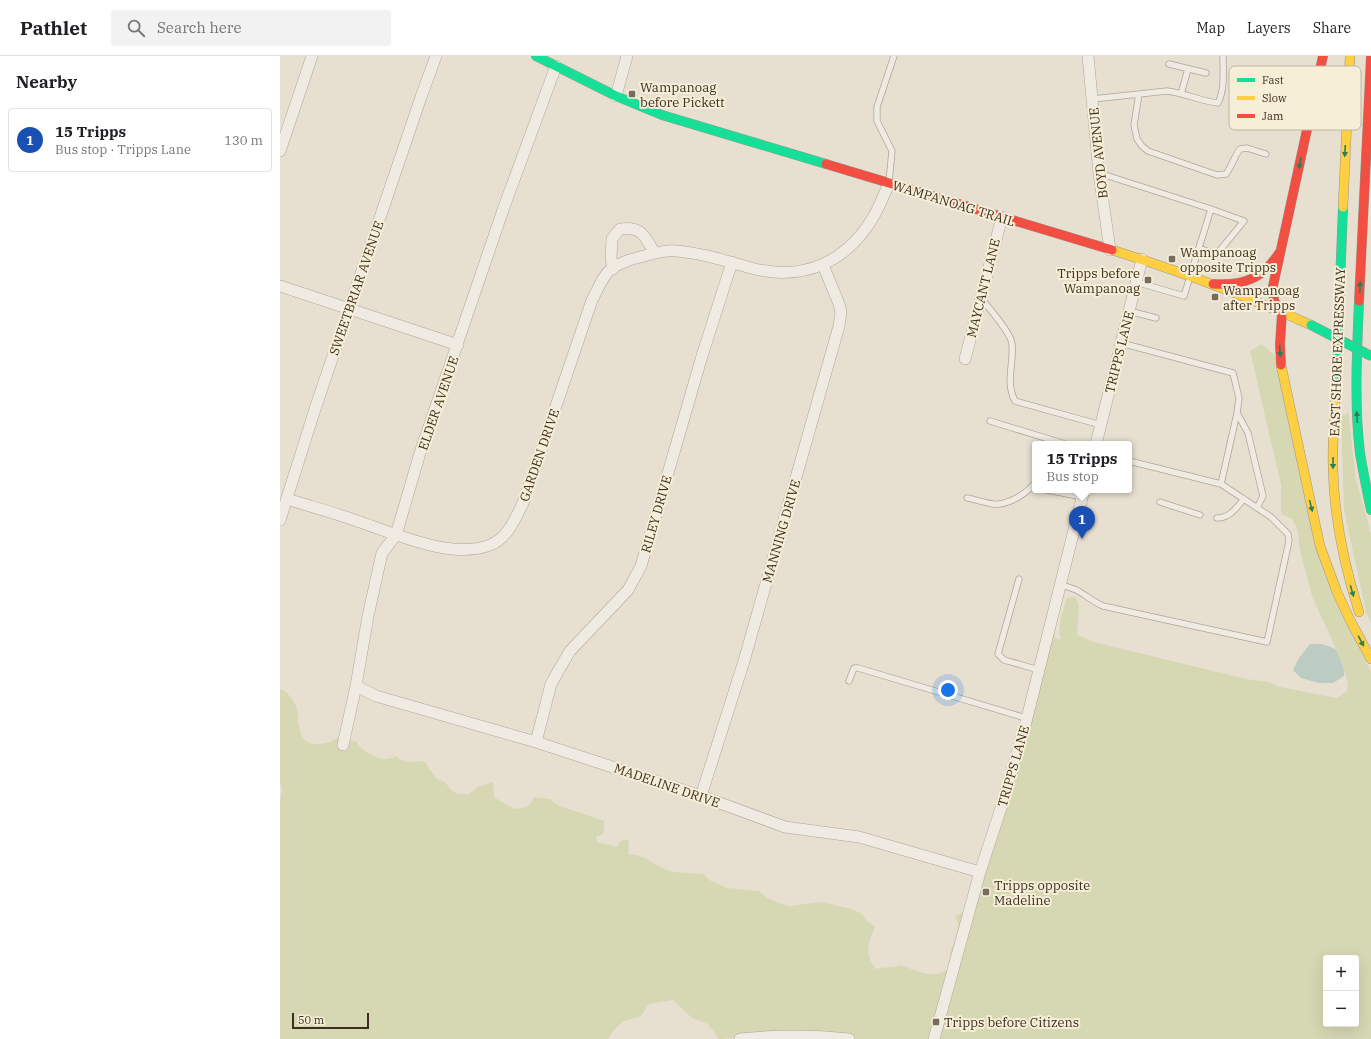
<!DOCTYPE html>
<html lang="en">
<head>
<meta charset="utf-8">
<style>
  :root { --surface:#fff; --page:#f2f2f2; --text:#202124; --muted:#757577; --line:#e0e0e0; --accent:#0f766e }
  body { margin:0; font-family:"IBM Plex Serif",serif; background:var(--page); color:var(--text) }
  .controls { position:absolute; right:12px; bottom:12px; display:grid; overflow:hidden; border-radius:4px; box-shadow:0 4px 16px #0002 }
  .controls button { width:36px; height:36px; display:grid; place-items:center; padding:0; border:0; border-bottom:1px solid var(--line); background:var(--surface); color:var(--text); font:20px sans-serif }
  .scale { position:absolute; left:12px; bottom:10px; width:77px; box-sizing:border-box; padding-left:4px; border:2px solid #3d2e20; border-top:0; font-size:11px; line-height:14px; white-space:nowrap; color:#3d2e20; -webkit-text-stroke:3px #f7eed8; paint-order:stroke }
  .you { position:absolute; left:668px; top:634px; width:14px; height:14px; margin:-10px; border:3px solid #fff; border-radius:50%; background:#1a73e8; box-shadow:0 0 0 6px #1a73e833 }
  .badge { display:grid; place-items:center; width:26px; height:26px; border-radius:50%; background:var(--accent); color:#fff; font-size:13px; font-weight:700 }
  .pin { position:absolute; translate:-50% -33px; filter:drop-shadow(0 1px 2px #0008) }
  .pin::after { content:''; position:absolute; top:21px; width:14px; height:12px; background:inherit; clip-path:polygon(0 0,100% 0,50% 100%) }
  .popup { position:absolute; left:752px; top:385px; width:100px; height:52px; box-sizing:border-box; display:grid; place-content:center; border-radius:4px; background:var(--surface); filter:drop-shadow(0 1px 3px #0005); font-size:13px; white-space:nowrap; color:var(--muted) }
  .popup b { font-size:15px; color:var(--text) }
  .popup::after { content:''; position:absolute; left:50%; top:100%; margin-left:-8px; border:8px solid transparent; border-top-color:var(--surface) }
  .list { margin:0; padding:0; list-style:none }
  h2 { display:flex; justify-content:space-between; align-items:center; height:52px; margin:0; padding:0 16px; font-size:17px }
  h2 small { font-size:13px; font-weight:400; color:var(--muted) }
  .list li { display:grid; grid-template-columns:26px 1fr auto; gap:12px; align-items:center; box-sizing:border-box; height:64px; margin:0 8px 8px; padding:0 8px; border:1px solid var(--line); border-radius:4px }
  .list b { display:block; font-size:15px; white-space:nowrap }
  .list p { margin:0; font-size:13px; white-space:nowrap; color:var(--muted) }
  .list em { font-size:13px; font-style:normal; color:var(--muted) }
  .icon { flex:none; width:22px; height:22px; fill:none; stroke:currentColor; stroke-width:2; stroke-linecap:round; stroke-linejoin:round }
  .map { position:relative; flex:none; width:1091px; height:983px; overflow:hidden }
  header { display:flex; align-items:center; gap:24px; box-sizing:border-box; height:56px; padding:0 20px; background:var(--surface); border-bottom:1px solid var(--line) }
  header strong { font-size:19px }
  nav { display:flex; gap:22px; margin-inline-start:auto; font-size:14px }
  .search { width:280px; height:36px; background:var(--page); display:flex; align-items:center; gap:10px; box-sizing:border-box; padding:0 14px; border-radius:4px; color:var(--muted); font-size:15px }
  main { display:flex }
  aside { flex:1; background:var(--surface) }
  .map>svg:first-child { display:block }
  .green { fill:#d6d7b3; fill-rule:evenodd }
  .water { fill:#bcccc2 }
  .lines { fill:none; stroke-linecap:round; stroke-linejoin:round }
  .lane-casing { stroke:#ada599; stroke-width:7 }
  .street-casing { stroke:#ada599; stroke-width:12 }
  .fast-casing { stroke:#9c958a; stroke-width:10 }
  .slow-casing { stroke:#9c958a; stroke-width:10 }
  .jam-casing { stroke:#9c958a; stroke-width:10 }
  .lane { stroke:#efebe3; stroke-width:5.5 }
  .street { stroke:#efebe3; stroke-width:11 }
  .fast { stroke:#16e098; stroke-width:9 }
  .slow { stroke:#ffcf43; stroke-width:9 }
  .jam { stroke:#f24e42; stroke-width:9 }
  .fast-bridge-casing { stroke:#9c958a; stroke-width:10; stroke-linecap:butt }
  .fast-bridge { stroke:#16e098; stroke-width:9 }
  .oneway { fill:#2b7e56 }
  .poi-dot { fill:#786c5e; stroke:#f7eed8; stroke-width:1.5 }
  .labels { text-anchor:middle; stroke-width:4; stroke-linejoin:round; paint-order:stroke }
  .poi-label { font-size:13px; fill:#3d2e20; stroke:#f7eed8; text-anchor:start }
  .street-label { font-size:13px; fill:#3d2e20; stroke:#f7eed8 }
  .key { fill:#f7eed8; stroke:#bfb4a1; stroke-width:1 }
  .key-label { font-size:11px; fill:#3d2e20 }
</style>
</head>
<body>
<header>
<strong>Pathlet</strong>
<div class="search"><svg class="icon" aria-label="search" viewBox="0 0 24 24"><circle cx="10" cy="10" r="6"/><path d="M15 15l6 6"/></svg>Search here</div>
<nav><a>Map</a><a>Layers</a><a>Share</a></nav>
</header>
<main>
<aside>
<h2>Nearby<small></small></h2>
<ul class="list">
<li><span class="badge" style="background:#1a4fb4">1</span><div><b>15 Tripps</b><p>Bus stop · Tripps Lane</p></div><em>130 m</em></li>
</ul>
</aside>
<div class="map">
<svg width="1091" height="983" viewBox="0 0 1091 983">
  <rect width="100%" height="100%" fill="#e7e0d1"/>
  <path class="green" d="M982 288 994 299 1058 549 1091 616V983H579L556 981 480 980 439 983 428 968 412 962 393 944 369 948 360 961C341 964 339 967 328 983H0V747L2 734 0 726V633C9 636 16 647 18 657 18 660 17 663 18 666 21 680 23 689 40 688 48 687 52 686 57 681L63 686 69 684 77 686C80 692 82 693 88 697 100 703 102 706 116 700 130 711 134 702 146 707L149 713 157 723 165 726 170 733 178 738H189L198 731 213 726 214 741C220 746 227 747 234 753 245 752 249 752 254 741L271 743 274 747 280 750 324 765V774L323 779 316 780 317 786 337 791 339 787 344 783 349 785 348 798 357 799 369 804 374 808 392 816 423 818 429 824 447 832 479 835 486 841 501 848 510 850 541 846 568 852 581 857 586 864 595 871C588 886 584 899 596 913 604 910 612 913 620 909 635 914 655 925 669 912L671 893 677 881 678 867 675 860 682 857 702 818 773 568 775 582 779 584 781 582C776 573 784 551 787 542L795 541 799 549 797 579 814 586 966 623 989 626 1000 631 1057 642 1067 635 1068 627 1061 604 1032 540 1024 509 1019 491V485L1016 470 1012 463 1001 458V429L970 295ZM1046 902H1076V968H1046Z
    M1068 355 1076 423 1091 478V568L1086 556 1064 454 1061 359H1066Z"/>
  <path class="water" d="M1030 588H1042L1056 593C1059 601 1065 611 1064 620L1053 627H1039L1021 622 1013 614 1019 602Z"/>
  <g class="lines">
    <g class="lane-casing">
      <path id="lane" d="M889 8 926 17
        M859 38 854 69 857 83 862 90 868 95 937 119 946 118C952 110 954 101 960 93L967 92 986 98
        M901 38 908 13
        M813 43 887 35C905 37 920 45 938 47 945 33 943 16 943 0
        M819 117 931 153 904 240 856 226
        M609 126 612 95 597 65V51L614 0
        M919 192 936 199 964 165 931 153
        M701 242C708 251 732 278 732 288 734 308 725 326 735 345L821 369
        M849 255 876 262
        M841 287 953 317 959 342 957 357 941 428 849 405
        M957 357 968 377 983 440 977 452
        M710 365 785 388
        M767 434 803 441
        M687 442C695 443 712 450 719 448 731 447 747 437 755 427
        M880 446 920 459
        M937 462C950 462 956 452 964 443
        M739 523 718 598 724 604 759 614
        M781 529C788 531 794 532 800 536 808 541 814 546 823 550L987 586 1009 485 1008 478 991 461 941 428
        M569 625 574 612H578L746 662"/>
    </g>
    <g class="street-casing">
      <path id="street" d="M808 0 819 117 830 194
        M336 40 347 0
        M0 95 32 0
        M333 213 331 202 332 183 340 173C362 170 364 180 375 197 382 196 390 194 396 195 422 197 446 205 471 212 524 226 568 206 595 158 600 149 604 138 609 128
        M0 230 178 289
        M685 303 722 161
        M816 388 862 203
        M7 443C32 451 56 457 80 466 116 478 173 504 210 489 228 482 235 463 243 447L312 244C317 235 321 224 328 216 338 205 361 201 375 197
        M0 464 36 350 141 41 156 0
        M76 630 96 640 256 686 421 740 505 771 579 781 700 816
        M256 686 271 628 280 612 290 595 348 534 361 510 422 300 452 206
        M63 689 76 630 88 560 102 497 116 479 140 397 224 151 276 10
        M421 740 464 605 559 270 561 256 559 248 543 209
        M460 983C496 979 533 979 569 983
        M654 983 700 816 722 749 746 666 804 434"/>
    </g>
    <g class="fast-casing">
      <path id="fast" d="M256 0 336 40 382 59 546 108
        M1079 245C1077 296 1074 347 1080 397 1083 416 1087 435 1091 454
        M1056 329 1063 151"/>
    </g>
    <g class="slow-casing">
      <path id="slow" d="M1063 151 1070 0
        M832 194C900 215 966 240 1031 269
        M1001 309 1040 490 1057 536 1071 566 1091 603
        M1056 329C1055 357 1052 385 1053 412 1054 461 1064 509 1079 556"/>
    </g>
    <g class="jam-casing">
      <path id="jam" d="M546 108 832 194
        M933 228C962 230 983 223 999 197
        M1079 245 1091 0
        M1001 309 1000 288 1002 257 994 245 993 230 1043 0"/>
    </g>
    <use href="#lane" class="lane"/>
    <use href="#street" class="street"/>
    <use href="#fast" class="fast"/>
    <use href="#slow" class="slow"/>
    <use href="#jam" class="jam"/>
    <g class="fast-bridge-casing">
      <path id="fast-bridge" d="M1031 269 1091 300"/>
    </g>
    <use href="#fast-bridge" class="fast-bridge"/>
  </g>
  <defs><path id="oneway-solid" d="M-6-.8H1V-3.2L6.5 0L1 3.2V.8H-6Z"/></defs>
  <g class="oneway">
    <use href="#oneway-solid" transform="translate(1065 95) rotate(93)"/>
    <use href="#oneway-solid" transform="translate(1020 107) rotate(102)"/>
    <use href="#oneway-solid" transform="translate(1080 231) rotate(-88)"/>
    <use href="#oneway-solid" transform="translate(1000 295) rotate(88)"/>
    <use href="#oneway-solid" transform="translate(1077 361) rotate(-93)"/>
    <use href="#oneway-solid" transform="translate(1053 407) rotate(90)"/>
    <use href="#oneway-solid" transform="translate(1031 450) rotate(76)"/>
    <use href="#oneway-solid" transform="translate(1072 535) rotate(74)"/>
    <use href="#oneway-solid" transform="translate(1081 585) rotate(62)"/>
  </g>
  <g class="poi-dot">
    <rect x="348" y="34" width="8" height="8" rx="2"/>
    <rect x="888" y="199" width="8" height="8" rx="2"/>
    <rect x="864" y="220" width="8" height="8" rx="2"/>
    <rect x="931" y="237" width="8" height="8" rx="2"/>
    <rect x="702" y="832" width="8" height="8" rx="2"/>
    <rect x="652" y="962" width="8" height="8" rx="2"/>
  </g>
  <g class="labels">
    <g class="poi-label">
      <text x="360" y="36">Wampanoag<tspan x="360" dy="15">before Pickett</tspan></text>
      <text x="900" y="201">Wampanoag<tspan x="900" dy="15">opposite Tripps</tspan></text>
      <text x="860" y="222" text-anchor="end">Tripps before<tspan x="860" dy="15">Wampanoag</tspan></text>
      <text x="943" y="239">Wampanoag<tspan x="943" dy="15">after Tripps</tspan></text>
      <text x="714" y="834">Tripps opposite<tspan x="714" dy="15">Madeline</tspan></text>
      <text x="664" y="971">Tripps before Citizens</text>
    </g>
    <g class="street-label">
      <text transform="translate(818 97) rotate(-96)" y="5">BOYD AVENUE</text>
      <text transform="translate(674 147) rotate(17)" y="5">WAMPANOAG TRAIL</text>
      <text transform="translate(76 232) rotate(-71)" y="5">SWEETBRIAR AVENUE</text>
      <text transform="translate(703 232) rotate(-76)" y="5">MAYCANT LANE</text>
      <text transform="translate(839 296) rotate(-76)" y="5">TRIPPS LANE</text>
      <text transform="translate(1057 296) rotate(-88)" y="5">EAST SHORE EXPRESSWAY</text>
      <text transform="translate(158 347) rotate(-71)" y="5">ELDER AVENUE</text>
      <text transform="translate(259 399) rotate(-71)" y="5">GARDEN DRIVE</text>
      <text transform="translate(376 458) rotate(-74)" y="5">RILEY DRIVE</text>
      <text transform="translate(501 475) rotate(-74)" y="5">MANNING DRIVE</text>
      <text transform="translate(733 710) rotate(-74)" y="5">TRIPPS LANE</text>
      <text transform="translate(387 729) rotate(19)" y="5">MADELINE DRIVE</text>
    </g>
  </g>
  <rect x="949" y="10" width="132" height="64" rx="6" class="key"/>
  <rect x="957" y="22" width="18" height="4" fill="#16e098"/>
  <rect x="957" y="40" width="18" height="4" fill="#ffcf43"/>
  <rect x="957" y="58" width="18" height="4" fill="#f24e42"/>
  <g class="key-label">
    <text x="982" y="28">Fast</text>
    <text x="982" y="46">Slow</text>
    <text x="982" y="64">Jam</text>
  </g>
</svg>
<div class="controls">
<button>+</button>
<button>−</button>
</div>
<div class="scale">50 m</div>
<div class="you"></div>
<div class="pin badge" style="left:802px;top:483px;background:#1a4fb4">1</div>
<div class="popup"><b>15 Tripps</b>Bus stop</div>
</div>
</main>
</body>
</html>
